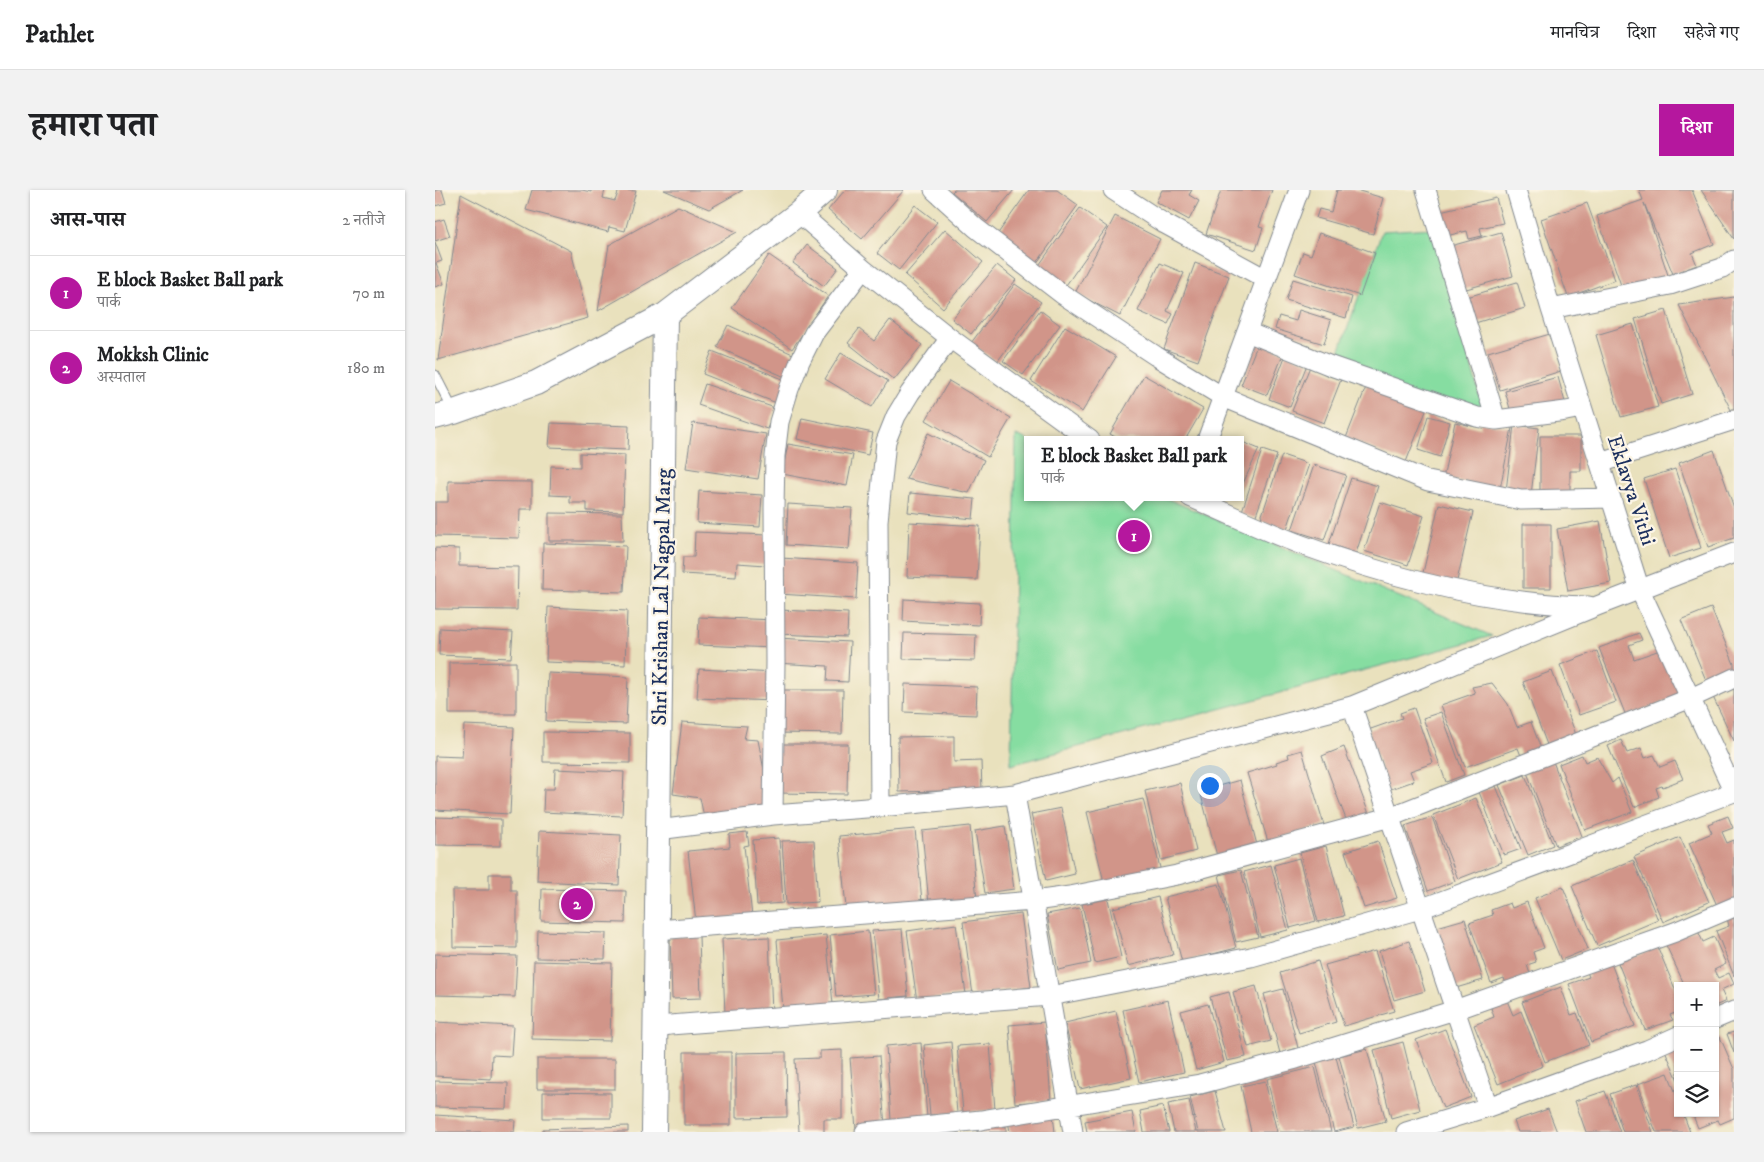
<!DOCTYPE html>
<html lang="hi">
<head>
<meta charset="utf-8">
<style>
  :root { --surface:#fff; --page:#f2f2f2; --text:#202124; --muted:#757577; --line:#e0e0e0; --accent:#b5179e }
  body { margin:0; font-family:"IM FELL DW Pica","Noto Serif Devanagari",serif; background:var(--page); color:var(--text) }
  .controls { position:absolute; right:15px; bottom:15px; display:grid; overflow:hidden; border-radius:0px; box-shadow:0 1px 4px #0004 }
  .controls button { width:45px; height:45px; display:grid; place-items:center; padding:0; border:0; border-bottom:1px solid var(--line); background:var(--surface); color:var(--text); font:25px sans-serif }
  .you { position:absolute; left:774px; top:595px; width:18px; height:18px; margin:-12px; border:4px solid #fff; border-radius:50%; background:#1a73e8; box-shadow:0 0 0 8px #1a73e833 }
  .badge { display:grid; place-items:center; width:32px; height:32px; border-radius:50%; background:var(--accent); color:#fff; font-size:16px; font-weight:700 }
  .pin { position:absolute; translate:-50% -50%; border:2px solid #fff; box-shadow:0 1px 5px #0006 }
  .popup { position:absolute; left:589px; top:246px; width:220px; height:65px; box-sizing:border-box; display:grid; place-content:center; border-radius:0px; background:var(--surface); filter:drop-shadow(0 1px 4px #0005); font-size:16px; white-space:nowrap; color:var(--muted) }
  .popup b { font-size:19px; color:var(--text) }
  .popup::after { content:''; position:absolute; left:50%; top:100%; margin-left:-10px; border:10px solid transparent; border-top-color:var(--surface) }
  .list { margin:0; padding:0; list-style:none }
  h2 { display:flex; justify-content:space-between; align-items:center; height:65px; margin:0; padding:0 20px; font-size:21px }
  h2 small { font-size:16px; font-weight:400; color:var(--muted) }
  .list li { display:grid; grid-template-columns:32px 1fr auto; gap:15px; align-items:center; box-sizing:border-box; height:75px; padding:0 20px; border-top:1px solid var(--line) }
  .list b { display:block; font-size:19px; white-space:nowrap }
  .list p { margin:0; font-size:16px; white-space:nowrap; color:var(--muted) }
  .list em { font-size:16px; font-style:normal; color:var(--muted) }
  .icon { flex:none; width:28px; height:28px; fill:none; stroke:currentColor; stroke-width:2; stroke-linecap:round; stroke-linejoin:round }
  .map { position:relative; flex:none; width:1299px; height:942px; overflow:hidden; border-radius:0px }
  header { display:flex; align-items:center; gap:30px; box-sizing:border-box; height:70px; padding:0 25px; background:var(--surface); border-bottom:1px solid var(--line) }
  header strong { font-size:24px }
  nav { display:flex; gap:28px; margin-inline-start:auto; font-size:18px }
  .intro { display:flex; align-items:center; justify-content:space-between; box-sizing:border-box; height:120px; padding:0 30px }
  h1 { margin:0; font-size:35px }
  .button { padding:12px 22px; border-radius:0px; background:var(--accent); color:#fff; font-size:18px; font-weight:700 }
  main { display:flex; gap:30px; padding:0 30px }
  aside { flex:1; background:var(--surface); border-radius:0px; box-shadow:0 1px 4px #0004 }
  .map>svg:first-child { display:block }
  .green { fill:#86dda1; stroke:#508680 }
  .building { fill:#d19589 }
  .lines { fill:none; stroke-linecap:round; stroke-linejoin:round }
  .service-casing { stroke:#82888e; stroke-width:11 }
  .minor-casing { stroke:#82888e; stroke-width:21 }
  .tertiary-casing { stroke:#82888e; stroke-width:26 }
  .service { stroke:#fff; stroke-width:9 }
  .minor { stroke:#fff; stroke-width:19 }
  .tertiary { stroke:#fff; stroke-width:24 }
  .labels { text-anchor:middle; stroke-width:4.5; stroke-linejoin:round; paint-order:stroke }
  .street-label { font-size:21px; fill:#1b2f5e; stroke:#fcf5e5 }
</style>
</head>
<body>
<header>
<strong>Pathlet</strong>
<nav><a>मानचित्र</a><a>दिशा</a><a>सहेजे गए</a></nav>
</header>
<div class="intro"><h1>हमारा पता</h1><a class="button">दिशा</a></div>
<main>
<aside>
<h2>आस-पास<small>2 नतीजे</small></h2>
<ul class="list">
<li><span class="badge">1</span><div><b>E block Basket Ball park</b><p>पार्क</p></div><em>70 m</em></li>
<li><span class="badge">2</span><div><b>Mokksh Clinic</b><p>अस्पताल</p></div><em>180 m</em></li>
</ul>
</aside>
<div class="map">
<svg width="1299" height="942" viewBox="0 0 1299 942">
  <rect width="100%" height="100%" fill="#fcf5e5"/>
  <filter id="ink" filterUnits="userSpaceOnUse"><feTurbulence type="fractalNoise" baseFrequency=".02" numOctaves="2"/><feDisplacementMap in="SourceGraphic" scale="10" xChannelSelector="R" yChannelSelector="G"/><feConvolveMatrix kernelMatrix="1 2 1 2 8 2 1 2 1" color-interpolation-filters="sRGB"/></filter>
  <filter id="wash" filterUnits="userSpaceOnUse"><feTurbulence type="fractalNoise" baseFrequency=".0096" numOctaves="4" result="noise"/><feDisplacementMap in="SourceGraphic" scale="20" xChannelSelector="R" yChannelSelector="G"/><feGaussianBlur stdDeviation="1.12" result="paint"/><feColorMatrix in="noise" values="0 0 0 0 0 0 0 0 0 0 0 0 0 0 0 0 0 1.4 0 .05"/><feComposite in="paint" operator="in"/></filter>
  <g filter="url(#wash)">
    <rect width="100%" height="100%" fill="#e9e1bd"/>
    <path class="green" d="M999 38 1051 230 898 179 947 41Z
      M581 245 593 250V307H728L1057 446 576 575Z"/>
    <g id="blocks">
      <path class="building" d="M0 0H7L11 13 0 16Z
        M97 0H147L156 2V0H170L168 8 180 11 184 0 201 1 190 41 174 37 173 42 91 20Z
        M229 0H308L274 19Z
        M410 0H469L427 49 393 20Z
        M519 0H579L552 32 517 2Z
        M594 0H622L643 15 599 77 559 49Z
        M727 0H757L754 5 764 11 754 30 721 12Z
        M786 0H837L824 37 828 38 821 60 771 44Z
        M902 0H921L948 8 938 44 881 28 884 19 896 22Z
        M1204 0H1257L1279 54 1257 63 1262 75 1238 84 1209 13 1233 85 1188 101 1162 26 1208 10Z
        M1266 0H1299V49Z
        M26 4 136 61 153 128 3 170Z
        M1061 8 1068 33 1045 38 1047 46 1034 49 1032 41 1011 46 1005 21Z
        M1152 13 1180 90 1133 107 1106 29Z
        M480 15 502 32 464 80 442 63Z
        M243 16 302 42 163 121 174 55Z
        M645 18 672 37 629 98 602 78Z
        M680 26 725 49 685 126 640 103Z
        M9 29 15 46 0 51V32Z
        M510 39 548 72 508 118 470 85Z
        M1066 42 1078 86 1024 101 1012 57Z
        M884 43 940 63 925 106 860 84 868 62 876 65Z
        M0 52 7 71 1 73 9 94 0 97Z
        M372 55 403 78 389 96 358 73Z
        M334 65 393 106 357 159 297 118Z
        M725 73 749 83 732 121 738 124 733 134 703 121Z
        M760 73 794 86 763 171 729 159Z
        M562 75 581 90 536 144 517 129Z
        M858 89 917 107 911 128 851 110Z
        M1082 92 1090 118 1040 133 1032 107Z
        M580 94 606 112 562 172 536 153Z
        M1299 107V218L1296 220 1244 115Z
        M605 120 625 135 588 185 568 171Z
        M864 120 896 130 889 154 840 139 844 126 861 131Z
        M1231 120 1257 204 1226 214 1200 129Z
        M455 130 487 155 459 190 413 153 424 139 439 151Z
        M1198 134 1223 217 1186 227 1161 145Z
        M293 135 360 165 350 187 282 157Z
        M630 136 681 167 647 222 596 191Z
        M1115 144 1126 181 1065 200 1053 162Z
        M823 153 849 162 832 205 806 195Z
        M277 161 353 191 344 214 268 184Z
        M406 163 453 191 437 217 390 189Z
        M851 164 873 172 855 217 834 209Z
        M876 174 907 187 889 233 857 221Z
        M709 185 768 219 750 250H685L675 244Z
        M1123 187 1130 212 1077 226 1070 201Z
        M514 191 576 228 553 267 491 230Z
        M933 192 993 216 971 272 911 248Z
        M270 194 340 218 332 239 263 215Z
        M993 226 1015 232 1005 267 983 260Z
        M367 228 438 243 433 265 362 249Z
        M1020 232 1045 238 1046 232 1077 238 1065 299 1008 288Z
        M116 233 194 236 193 260 114 257Z
        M258 233 331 244 323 289 251 278Z
        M1079 235 1104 238 1096 305 1071 301Z
        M493 243 549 270 534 303 471 289Z
        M1105 246H1146V281H1135V304H1105Z
        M805 251 824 259 805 300Z
        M353 254 418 265 412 296 347 284Z
        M827 260 842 265 820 328 806 324Z
        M1279 260 1299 318V348L1273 357 1244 273Z
        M145 263 190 265 188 322 152 321V313H135V306L115 305 116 276 145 277Z
        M847 265 874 274 852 339 825 331Z
        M879 275 911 285 889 350 857 340Z
        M1240 279 1266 358 1234 368 1209 289Z
        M916 288 943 296 921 363 894 354Z
        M13 291 97 292V319H85L84 348 0 346V312H13Z
        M264 301 327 305 325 337 262 333Z
        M475 303 540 309 538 329 473 322Z
        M945 312 989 326 973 375 929 361Z
        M353 314 417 318 414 359 351 355Z
        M1004 314 1038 322 1021 395 987 387Z
        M114 323 187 324 188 351H114Z
        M1165 331 1176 393 1133 401 1122 339Z
        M474 332 545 336 542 390 472 387Z
        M1088 334H1116V398H1088Z
        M260 342 332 345 331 375 302 373 301 387 247 384 248 367H259Z
        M108 353 191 356 189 402 107 400Z
        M0 358 24 359V376L83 377 82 420 0 419Z
        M346 368 423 373 421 409 344 404Z
        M469 409 545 413 544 435 468 431Z
        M113 417 192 421 190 475 111 472Z
        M1276 418 1299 474V484L1273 495 1246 430Z
        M344 420 413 423 412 447 343 444Z
        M264 427 340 430 339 458 263 455Z
        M5 438 78 442 76 468 4 465Z
        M469 443 541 445 540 471 468 469Z
        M1204 443 1207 450 1194 455 1199 469 1228 459 1246 506 1191 526 1164 458Z
        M343 448 415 452 413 492 392 491 393 476 341 473Z
        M1162 461 1181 512 1144 525 1125 475Z
        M81 472V524H14V473Z
        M264 479 340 483 338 511 262 508Z
        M1117 481 1143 550 1114 560 1088 492Z
        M113 483 193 487 191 534 111 531Z
        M1057 493 1073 514 1082 537 1096 532 1108 564 1088 571 1083 558 1030 577 1006 515 1040 503 1037 497Z
        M470 494 542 497 541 525 469 522Z
        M1299 497V551L1278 507Z
        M342 500H408L407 544 342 543Z
        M979 518 998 573 975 581 979 591 953 600 933 540 967 528 965 523Z
        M1006 522 1029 585 1011 592 988 528Z
        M247 532 312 536 309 549 323 550 337 620 270 632 265 608 238 604Z
        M29 535 79 537 75 624 0 620V566L27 567Z
        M108 542 195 543V573L108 572Z
        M519 546V572L546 571 547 600 464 602 463 547Z
        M1186 550 1192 563 1206 558 1210 568 1219 565 1225 577 1240 571 1248 589 1228 597 1227 596 1221 598 1224 607 1199 617 1173 556Z
        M341 554H413L412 604 340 603Z
        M909 557 934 624 912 632 887 566Z
        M867 560 889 635 833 652 812 583 842 574 841 572 854 568 853 564Z
        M1147 565 1150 572 1162 567 1177 593 1183 588 1197 622 1150 640 1124 574Z
        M1117 569 1147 646 1121 656 1091 580Z
        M120 579 189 582 187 626 108 622 109 599H119Z
        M1090 585 1118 655 1093 665 1064 595Z
        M805 590 822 655 782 666 765 601Z
        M745 593 761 661 726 670 710 601Z
        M1061 596 1086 659 1069 665 1044 602Z
        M1041 608 1067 672 1023 689 998 625Z
        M708 609 726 682 670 696 652 622Z
        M626 618 640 684 611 691 596 624Z
        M1293 626 1298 638 1287 642 1292 653 1299 650V715L1285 722 1254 653 1277 643 1273 634Z
        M0 627 66 629V656L0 655Z
        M997 627 1020 691 993 701 970 636Z
        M535 636 542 710 494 714 487 641Z
        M570 636 579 699 550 703 540 641Z
        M480 639 487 711 411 718 404 646Z
        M104 641 186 645 184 695 102 691Z
        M312 642 314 655 309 656 317 726 261 732 253 661 295 657 294 644Z
        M1245 647 1274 712 1228 732 1199 667Z
        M344 648 348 713 322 715 318 650Z
        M379 650 383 712 351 714 347 651Z
        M943 651 962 708 929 718 910 662Z
        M891 656 909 726 883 732 865 663Z
        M864 668 881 731 855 738 839 675Z
        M1198 670 1223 730 1162 756 1137 696Z
        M836 675 853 740 825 747 809 682Z
        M806 680 823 747 801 752 784 685Z
        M54 684H76V700H82V758L18 757 17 700H54Z
        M784 694 801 758 747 772 730 707Z
        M1128 697 1153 759 1126 770 1100 708Z
        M107 699 191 701 190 733 106 731Z
        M723 707 738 765 693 776 678 718Z
        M673 709 686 767 660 773 647 714Z
        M1092 712 1109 758 1098 762 1101 772 1092 775 1095 784 1072 797 1069 788 1056 793 1034 733 1058 725 1056 720 1075 713 1077 718Z
        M645 718 656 773 623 780 612 724Z
        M586 724 596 797 538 805 528 732Z
        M1299 726V786L1281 741 1294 736 1292 728Z
        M1030 729 1048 790 1021 798 1002 737Z
        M521 734 531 804 482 811 472 741Z
        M467 739 473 806 444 809 437 741Z
        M1262 739 1268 752 1279 747 1291 774 1279 780 1283 788 1294 783 1299 794 1286 800 1291 811 1280 816V796H1250L1230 753Z
        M103 741 171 743 170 769 102 768Z
        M433 741 439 804 401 807 395 745Z
        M391 745 398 814 348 819 342 750Z
        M264 746 266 808 237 809 235 747Z
        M334 747 337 824 290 825 287 749Z
        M974 751 990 801 959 810 944 761Z
        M1223 758 1243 806V822L1235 825 1238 830 1210 840 1183 773Z
        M940 761 959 821 909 836 890 775Z
        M0 764 82 766 80 807 0 805Z
        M1174 768 1200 836 1156 852 1134 794 1154 787 1150 777Z
        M99 771 177 773 175 851 97 849Z
        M883 771 901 832 864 843 845 783Z
        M821 796 836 851 813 857 798 802Z
        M1126 797 1136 825 1142 823 1154 855 1110 872 1087 812Z
        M848 799 863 858 845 863 829 804Z
        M794 802 811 867 792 871 775 807Z
        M1071 808 1078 825 1086 821 1108 876 1063 894 1039 835 1059 827 1055 815Z
        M733 810 749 882 704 892 688 820Z
        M773 814 789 872 761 880 746 821Z
        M681 821 696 888 645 899 630 833Z
        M0 832 78 836 76 866 57 865 56 889 0 886Z
        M610 832 616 910 580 913 574 835Z
        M1010 839 1036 907 1008 918 981 850Z
        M1299 842V863L1292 844Z
        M1285 847 1299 879V928L1285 934 1283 930 1263 938 1257 923H1280V849Z
        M516 852 522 923 495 925 489 855Z
        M968 852 985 920 956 928 939 860Z
        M1243 852V890L1229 858Z
        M486 853 492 927 456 930 451 856Z
        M555 854 560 920 528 922 522 856Z
        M932 859 951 931 923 938 904 866Z
        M407 860V929H389V942H364L360 869 385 868V861Z
        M249 862H296V935H249Z
        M351 862 352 927 301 928V863Z
        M444 866 450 936 421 939 415 868Z
        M901 867 919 937 899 942 881 872Z
        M102 869H180V899H102Z
        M880 877 896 942H845L832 889Z
        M1233 883 1243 909V923H1248L1255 942H1221L1203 894Z
        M0 891 73 893 72 919 0 917Z
        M830 891 842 942H816L806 896Z
        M1201 895 1218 942H1188L1175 904Z
        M780 901 791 942H763L755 907Z
        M1170 901 1185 942H1151L1140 911Z
        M108 902 176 903V928H108Z
        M754 910 761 942H739L733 914Z
        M728 916 734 942H709L705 921Z
        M1113 919 1122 942H1083L1079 931Z
        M697 922 701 942H652L650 931Z
        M0 925 80 930 79 942H0Z
        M618 925 620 942H575L573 931Z
        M193 936V942H108V939Z
        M571 936V942H542V939Z"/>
    </g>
  </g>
  <g filter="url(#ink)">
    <use href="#blocks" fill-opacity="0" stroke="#82888e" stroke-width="1"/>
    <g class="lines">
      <g class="service-casing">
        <path id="service" d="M0 185 18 220"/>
      </g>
      <g class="minor-casing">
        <path id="minor" d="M499 0 541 38 627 104 721 166 788 207 993 291 1086 310 1176 308
          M678 0 730 34 831 89
          M991 0 1061 230
          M1081 0 1116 119 1205 400 1299 602
          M364 23 428 79 515 148 655 250
          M1116 119 1235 95 1287 78 1299 70
          M812 142 896 176 1042 227 1061 230 1131 221 1147 218
          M772 250 864 0
          M1165 273 1299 230
          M755 307C792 323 829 341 867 355 957 388 1058 414 1154 416
          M917 516 1053 917
          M580 604 638 942
          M445 617 443 331 451 251 461 226 475 203 515 148
          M338 625 340 472 339 318 340 266 344 232 354 199 365 171 379 143 428 79
          M223 640 338 625 445 617 580 604 917 516 1162 416 1299 363
          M222 740 599 711 635 706 742 685 955 627 1256 508 1299 488
          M1280 829 1299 821
          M221 837 235 835 615 806 816 767 985 719 1299 602
          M430 942 546 930 765 894 861 869 1020 820 1240 742 1299 717
          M971 942 1053 917 1212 860 1243 846"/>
      </g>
      <g class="tertiary-casing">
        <path id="tertiary" d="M0 227 19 222 101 193 230 125 364 23 390 0
          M219 942 230 125"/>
      </g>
      <use href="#service" class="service"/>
      <use href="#minor" class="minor"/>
      <use href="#tertiary" class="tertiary"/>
    </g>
  </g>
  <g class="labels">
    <g class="street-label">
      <text transform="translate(1197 300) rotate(72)" y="7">Eklavya Vithi</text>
      <text transform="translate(226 407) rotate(-89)" y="7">Shri Krishan Lal Nagpal Marg</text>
    </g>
  </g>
</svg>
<div class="controls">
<button>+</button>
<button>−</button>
<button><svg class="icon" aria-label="layers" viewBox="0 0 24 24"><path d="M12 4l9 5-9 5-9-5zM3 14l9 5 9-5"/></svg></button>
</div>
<div class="you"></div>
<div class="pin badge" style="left:699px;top:346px">1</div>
<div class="popup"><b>E block Basket Ball park</b>पार्क</div>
<div class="pin badge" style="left:142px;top:714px">2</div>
</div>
</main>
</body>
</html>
